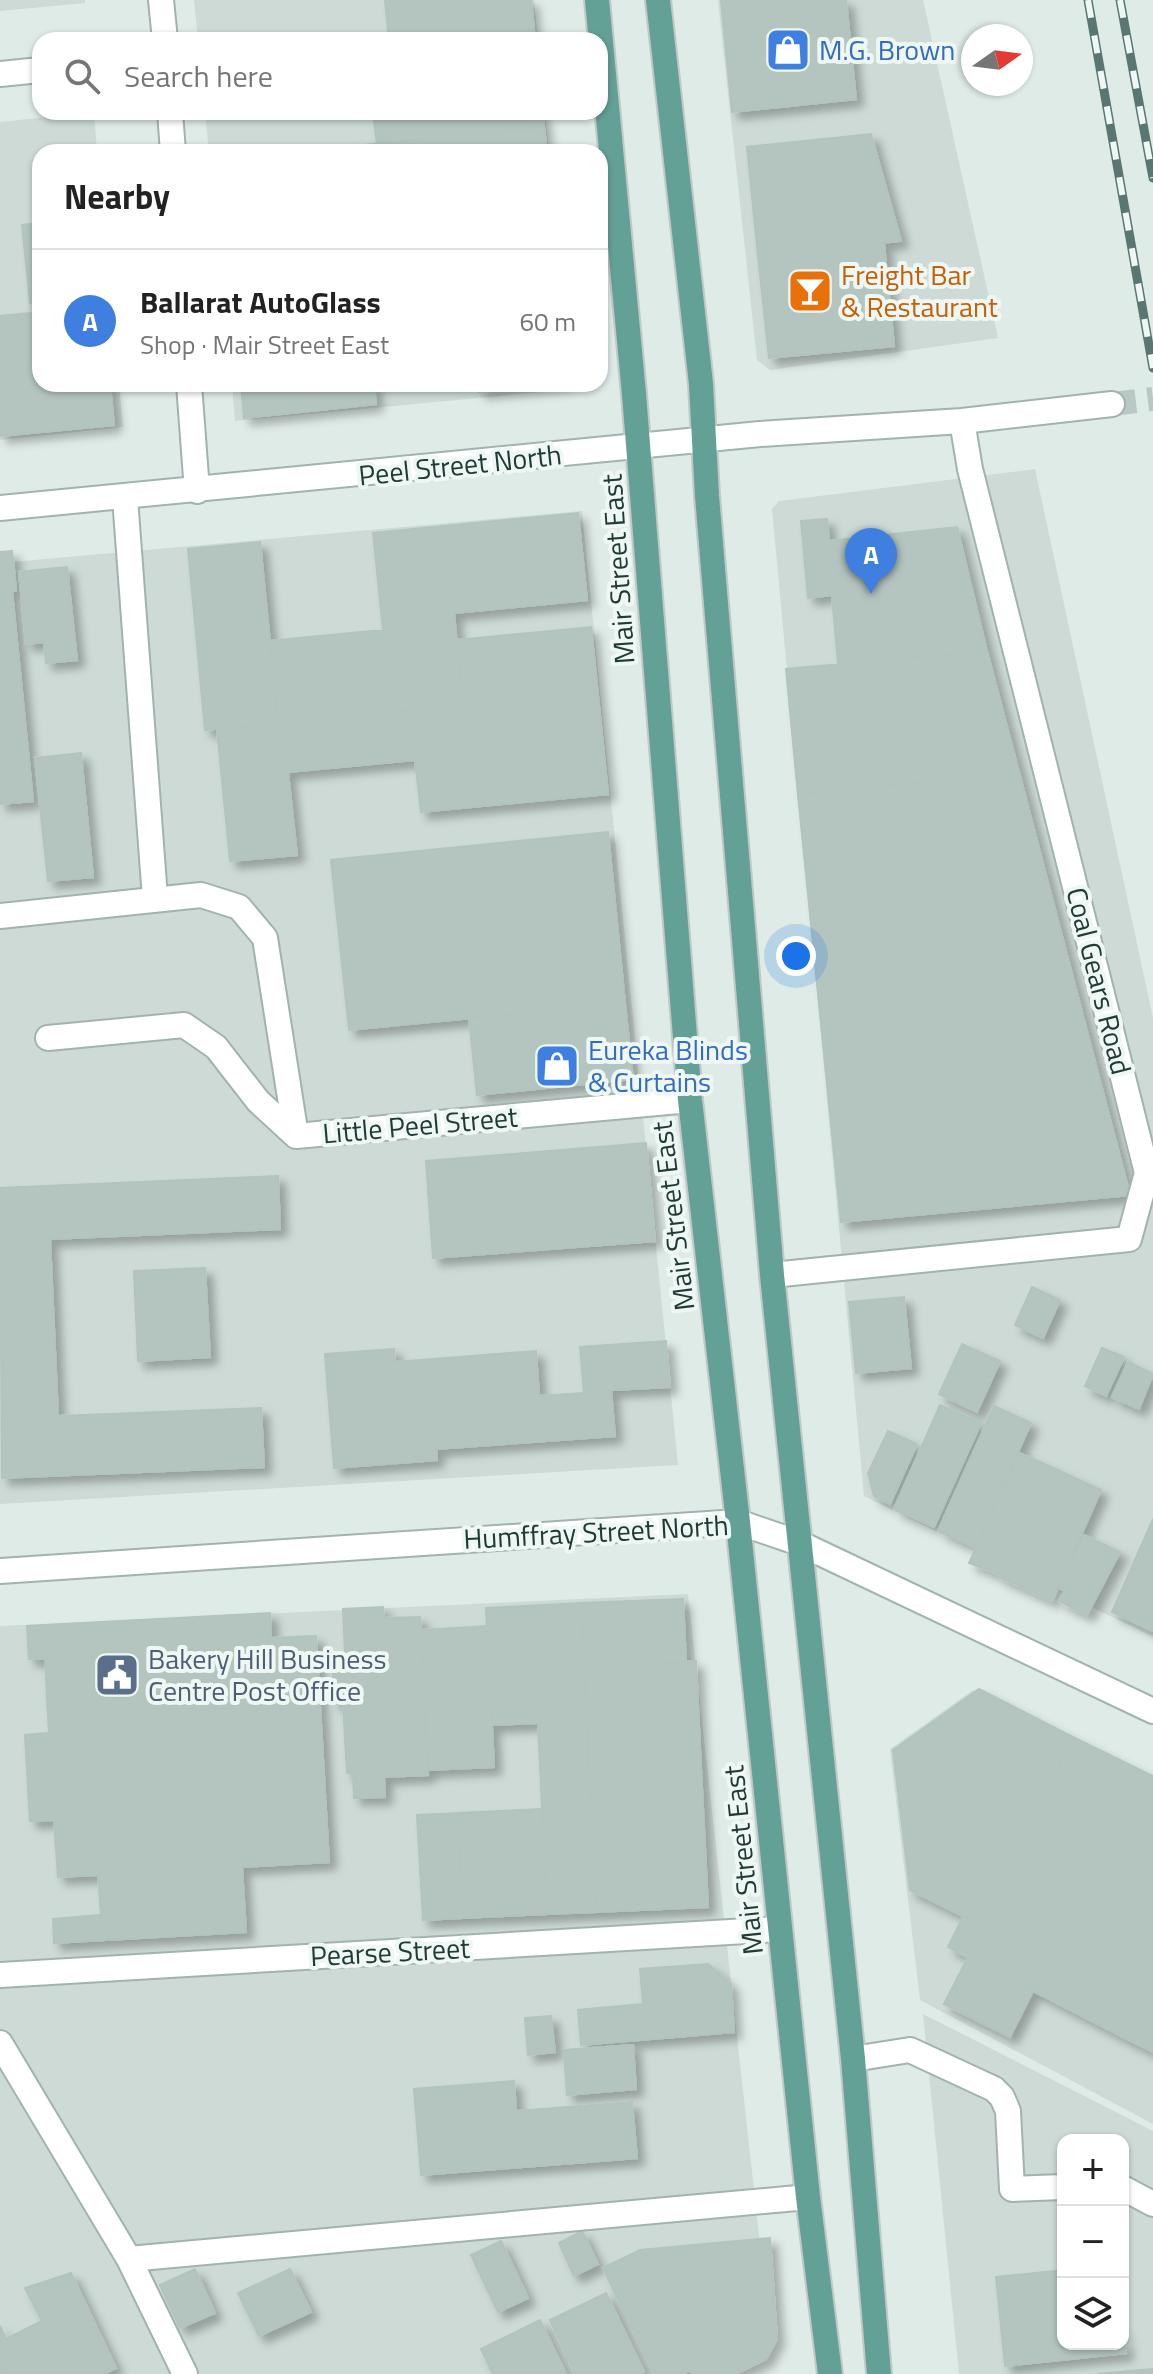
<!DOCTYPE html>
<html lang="en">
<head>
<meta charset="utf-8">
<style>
  :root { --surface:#fff; --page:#f2f2f2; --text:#222; --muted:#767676; --line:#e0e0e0; --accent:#805238 }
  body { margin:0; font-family:"Titillium Web",sans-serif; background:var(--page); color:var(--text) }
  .controls { position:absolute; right:24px; bottom:24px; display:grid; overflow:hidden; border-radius:16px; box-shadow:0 2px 6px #0004 }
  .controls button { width:72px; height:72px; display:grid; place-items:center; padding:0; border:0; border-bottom:2px solid var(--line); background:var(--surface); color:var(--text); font:40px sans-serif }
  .compass { position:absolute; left:961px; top:24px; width:72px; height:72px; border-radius:50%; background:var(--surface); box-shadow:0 2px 6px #0004; rotate:76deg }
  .you { position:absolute; left:796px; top:956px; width:28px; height:28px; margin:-20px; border:6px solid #fff; border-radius:50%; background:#1a73e8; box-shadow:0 0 0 12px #1a73e833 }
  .badge { display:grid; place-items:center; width:52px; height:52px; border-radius:50%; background:var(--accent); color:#fff; font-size:26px; font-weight:700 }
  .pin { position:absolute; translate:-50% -66px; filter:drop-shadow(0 2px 4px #0008) }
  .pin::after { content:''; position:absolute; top:42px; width:28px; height:24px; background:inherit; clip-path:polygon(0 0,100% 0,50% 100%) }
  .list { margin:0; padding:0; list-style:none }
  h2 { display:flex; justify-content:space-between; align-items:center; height:104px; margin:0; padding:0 32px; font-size:34px }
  h2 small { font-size:26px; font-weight:400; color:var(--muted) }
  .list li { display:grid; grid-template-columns:52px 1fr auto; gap:24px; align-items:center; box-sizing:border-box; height:144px; padding:0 32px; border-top:2px solid var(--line) }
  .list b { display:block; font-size:30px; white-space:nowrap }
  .list p { margin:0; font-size:26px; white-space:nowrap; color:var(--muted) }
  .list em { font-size:26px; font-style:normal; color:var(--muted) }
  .icon { flex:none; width:44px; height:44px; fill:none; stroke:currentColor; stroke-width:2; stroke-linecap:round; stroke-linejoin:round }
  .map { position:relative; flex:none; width:1153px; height:2374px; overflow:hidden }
  .search { position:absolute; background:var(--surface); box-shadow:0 2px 6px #0004; left:32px; top:32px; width:576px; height:88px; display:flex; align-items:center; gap:20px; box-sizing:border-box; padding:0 28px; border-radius:24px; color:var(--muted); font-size:30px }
  .panel { position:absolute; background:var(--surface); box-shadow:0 2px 6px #0004; left:32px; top:144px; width:576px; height:248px; border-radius:24px }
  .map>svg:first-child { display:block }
  .built { fill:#cddad6; fill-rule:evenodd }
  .building { fill:#b4c5c0; stroke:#b2c4be; stroke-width:2; filter:url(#shadow) }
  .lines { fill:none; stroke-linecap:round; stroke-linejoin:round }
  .minor-tunnel { stroke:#b9c8c4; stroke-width:24; stroke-dasharray:24 12; stroke-linecap:butt }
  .minor-casing { stroke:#a2b3ae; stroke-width:28 }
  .major-casing { stroke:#c1c8c7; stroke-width:28 }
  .minor { stroke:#fff; stroke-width:24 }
  .major { stroke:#63a197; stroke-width:24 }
  .rail-casing { stroke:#5a7672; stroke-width:9 }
  .rail { stroke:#eff7f4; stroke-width:6; stroke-dasharray:18; stroke-linecap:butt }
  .labels { text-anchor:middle; stroke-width:8; stroke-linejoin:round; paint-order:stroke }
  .shop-label { font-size:28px; fill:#366cbe; stroke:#eff7f4; text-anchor:start }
  .food-label { font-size:28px; fill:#c56008; stroke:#eff7f4; text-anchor:start }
  .street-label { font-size:28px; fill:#203b36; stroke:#eff7f4 }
  .service-label { font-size:28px; fill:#4e5e75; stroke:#eff7f4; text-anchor:start }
</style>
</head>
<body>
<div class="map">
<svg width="1153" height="2374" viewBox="0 0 1153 2374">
  <defs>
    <filter id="shadow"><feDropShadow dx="7" dy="7" stdDeviation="4" flood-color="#0004"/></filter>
  </defs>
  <rect width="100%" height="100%" fill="#dfebe7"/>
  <path class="built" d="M0 0H85V3L0 11Z
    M194 0H534L538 40H198Z
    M718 0H923L998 338 770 370 757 360Z
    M94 112 97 152H40V384H119L123 427 0 440V122Z
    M205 112H545L549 152H209Z
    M232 384H571L572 389 235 421Z
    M1035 469 1153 1018V1637L864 1496 772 509 779 501Z
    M582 511 678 1465 0 1504V563Z
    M688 1594 771 2343 704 2374H0V1626Z
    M973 1690 1153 1779V2124L920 2000 890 1749Z
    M923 2014 1153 2131V2374H959ZM1063 2140H1123V2344H1063Z"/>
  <path class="building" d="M385 0H531L535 40H389Z
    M721 0H846L856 99 732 112Z
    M373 112H542L544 127 377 144Z
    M544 127 547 152H294Z
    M871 134 901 241 758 256 747 147Z
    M40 223V302L30 303 22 225Z
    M884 243 894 346 769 358 758 256Z
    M40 312V384H110L114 425 0 436V316Z
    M241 384H374L376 404 244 418Z
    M478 384H565L479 392Z
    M578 513 587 600 454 613 455 623 383 630 373 533Z
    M827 519 829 541 957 527 987 651 838 664 832 595 808 598 801 521Z
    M260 542 278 723 205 730 188 549Z
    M12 551 14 569 0 571V552Z
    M67 567 77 660 46 663 44 642 26 644 19 572Z
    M14 569 16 591H12L33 801 0 804V571Z
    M455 623 463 705 278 723 269 641Z
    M591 627 608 794 421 812 415 760 288 772 297 855 230 861 217 729 463 705 457 640Z
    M987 651 1019 772 798 795 786 669Z
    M81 753 93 877 48 881 35 758Z
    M1019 772 1130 1195 841 1222 798 795Z
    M608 832 625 1003 349 1030 331 860Z
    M625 1003 633 1079 477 1095 469 1018Z
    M646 1143 655 1241 433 1258 426 1161Z
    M278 1176 280 1229 50 1239 58 1416 261 1408 264 1467 2 1478 0 1188Z
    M205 1268 210 1357 138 1361 134 1271Z
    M1032 1287 1060 1300 1043 1338 1015 1325Z
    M904 1297 911 1368 856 1373 849 1302Z
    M666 1341 670 1387 611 1390 615 1436 436 1449 437 1460 334 1468 325 1354 394 1349 395 1362 536 1351 539 1396 584 1393 580 1347Z
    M962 1344 1000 1361 977 1412 939 1394Z
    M1102 1348 1124 1357 1106 1396 1085 1386Z
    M1128 1362 1153 1374 1139 1409 1112 1397Z
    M940 1405 981 1423 934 1527 894 1509Z
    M994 1406 1031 1423 975 1548 938 1531Z
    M888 1431 917 1444 890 1504 874 1496 868 1473Z
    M1019 1453 1049 1466 1000 1575 969 1563Z
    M1049 1466 1101 1490 1052 1601 999 1577Z
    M1153 1519V1631L1112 1612Z
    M1084 1535 1120 1552 1087 1615 1059 1601 1065 1591 1058 1588Z
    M683 1599 686 1662 585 1667 581 1603Z
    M581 1603 587 1721 492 1725 486 1608Z
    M383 1607 384 1618 420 1617 428 1775 384 1777 385 1797 354 1798 353 1774 347 1773 343 1703H334L332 1654 345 1653 343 1609Z
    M270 1613 271 1638 316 1636 329 1862 242 1867 246 1932 54 1943 53 1919 101 1915 98 1875 58 1877 54 1820 30 1821 25 1735 49 1733 45 1659H29L27 1626Z
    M487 1626 494 1767 428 1770 421 1630Z
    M696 1661 700 1748 588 1753 585 1667Z
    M979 1689 1073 1737 981 1925 910 1890 893 1750Z
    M587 1721 596 1912 547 1914 538 1723Z
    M1073 1737 1153 1776V1793L1049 1999 1033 1991 1010 2037 944 2004 968 1957 948 1947 964 1915 981 1925Z
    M700 1748 708 1907 596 1912 588 1753Z
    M1153 1793V1969L1119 2035 1049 1999Z
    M543 1809 547 1914 462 1918 458 1813Z
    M458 1813 462 1918 423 1920 417 1815Z
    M708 1964 731 1984 734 2032 581 2045 578 2010 643 2004 640 1969Z
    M1151 1973 1153 1975V2052L1119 2035Z
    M551 2016 555 2052 528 2055 525 2018Z
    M633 2045 636 2089 567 2095 564 2050Z
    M514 2081 516 2111 632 2102 637 2158 421 2175 414 2089Z
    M582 2231 598 2264 574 2276 559 2243Z
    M770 2238 777 2339 766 2359 735 2374H692L691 2370 683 2374H654L603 2268 640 2250Z
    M501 2241 528 2298 498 2312 471 2255Z
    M195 2269 215 2313 180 2328 160 2285Z
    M290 2269 311 2312 259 2336 238 2293Z
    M1063 2270V2344H1123V2328L1126 2353 1005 2366 996 2277Z
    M71 2273 116 2368 104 2374H0V2326L6 2339 42 2321 25 2288Z
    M606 2293 644 2372 641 2374H575L550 2320Z
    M540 2320 566 2374H493L481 2349Z
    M1153 2369V2374H1097L1129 2371Z"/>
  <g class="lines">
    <path class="minor-tunnel" d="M1112 404 1153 399"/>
    <g class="minor-casing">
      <path id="minor" d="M161 0 165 40
        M0 74 40 70
        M170 112 173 152
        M189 384 197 491
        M125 498 155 898
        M0 508 760 434 962 421 1112 404
        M0 916 201 895 239 907 265 938 296 1136 690 1100
        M48 1038 184 1025 216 1047 258 1101 296 1136
        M772 1275 1129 1239 1147 1173 970 469 962 421
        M0 1571 738 1522 799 1543 1153 1711
        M0 1975 780 1929
        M0 2043 129 2259 185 2374
        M853 2059 910 2050 994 2089 1002 2097 1008 2111 1012 2189 1063 2187
        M1123 2188 1153 2204
        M129 2259 808 2197"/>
    </g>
    <g class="major-casing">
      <path id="major" d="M597 0 634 394 690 1100 738 1522 808 2197 830 2374
        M658 0 701 384 707 496 772 1275 853 2059 879 2374"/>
    </g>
    <use href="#minor" class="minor"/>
    <use href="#major" class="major"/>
    <g class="rail-casing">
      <path id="rail" d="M1088 0 1153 368
        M1120 0 1153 178"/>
    </g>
    <use href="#rail" class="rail"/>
  </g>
  <defs>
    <g id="shop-square" transform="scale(2.3)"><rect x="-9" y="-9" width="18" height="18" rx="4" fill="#3f7fe0" stroke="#eff7f4"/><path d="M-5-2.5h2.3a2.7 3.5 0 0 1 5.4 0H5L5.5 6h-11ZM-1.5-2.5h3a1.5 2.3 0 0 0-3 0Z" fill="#fff"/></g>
    <g id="bar-square" transform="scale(2.3)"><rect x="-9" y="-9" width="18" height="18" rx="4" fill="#e8710a" stroke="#eff7f4"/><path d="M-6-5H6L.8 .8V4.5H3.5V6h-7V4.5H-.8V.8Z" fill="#fff"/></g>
    <g id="civic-square" transform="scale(2.3)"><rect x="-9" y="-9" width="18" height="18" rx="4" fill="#5c6f8a" stroke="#eff7f4"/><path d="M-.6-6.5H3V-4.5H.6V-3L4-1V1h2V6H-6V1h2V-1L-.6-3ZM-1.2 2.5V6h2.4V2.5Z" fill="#fff"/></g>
  </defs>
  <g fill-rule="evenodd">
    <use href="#shop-square" x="788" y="50"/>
    <use href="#bar-square" x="810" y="291"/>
    <use href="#shop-square" x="557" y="1066"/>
    <use href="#civic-square" x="117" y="1675"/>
  </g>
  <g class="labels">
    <g class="shop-label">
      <text x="819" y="60">M.G. Brown</text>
      <text x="588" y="1060">Eureka Blinds<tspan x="588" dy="32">&amp; Curtains</tspan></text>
    </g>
    <g class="food-label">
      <text x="841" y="285">Freight Bar<tspan x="841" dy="32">&amp; Restaurant</tspan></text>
    </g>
    <g class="street-label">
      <text transform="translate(460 465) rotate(-6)" y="10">Peel Street North</text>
      <text transform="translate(618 569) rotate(-94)" y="10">Mair Street East</text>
      <text transform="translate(1099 981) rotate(76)" y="10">Coal Gears Road</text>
      <text transform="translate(420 1125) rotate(-5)" y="10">Little Peel Street</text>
      <text transform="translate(673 1216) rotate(-97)" y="10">Mair Street East</text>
      <text transform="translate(596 1532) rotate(-3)" y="10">Humffray Street North</text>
      <text transform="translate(743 1860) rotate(-96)" y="10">Mair Street East</text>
      <text transform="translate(390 1952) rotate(-3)" y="10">Pearse Street</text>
    </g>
    <g class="service-label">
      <text x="148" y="1669">Bakery Hill Business<tspan x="148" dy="32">Centre Post Office</tspan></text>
    </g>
  </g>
</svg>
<div class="controls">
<button>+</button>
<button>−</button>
<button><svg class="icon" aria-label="layers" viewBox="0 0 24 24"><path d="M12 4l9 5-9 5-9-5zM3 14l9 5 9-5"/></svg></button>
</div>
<svg class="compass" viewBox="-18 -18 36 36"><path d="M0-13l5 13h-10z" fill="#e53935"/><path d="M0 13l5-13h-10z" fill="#767676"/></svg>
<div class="you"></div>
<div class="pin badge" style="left:871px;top:594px;background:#3f7fe0">A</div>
<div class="search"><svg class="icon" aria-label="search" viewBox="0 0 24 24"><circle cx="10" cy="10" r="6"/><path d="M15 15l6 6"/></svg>Search here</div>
<section class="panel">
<h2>Nearby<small></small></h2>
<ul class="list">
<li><span class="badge" style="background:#3f7fe0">A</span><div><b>Ballarat AutoGlass</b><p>Shop · Mair Street East</p></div><em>60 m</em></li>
</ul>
</section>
</div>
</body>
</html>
